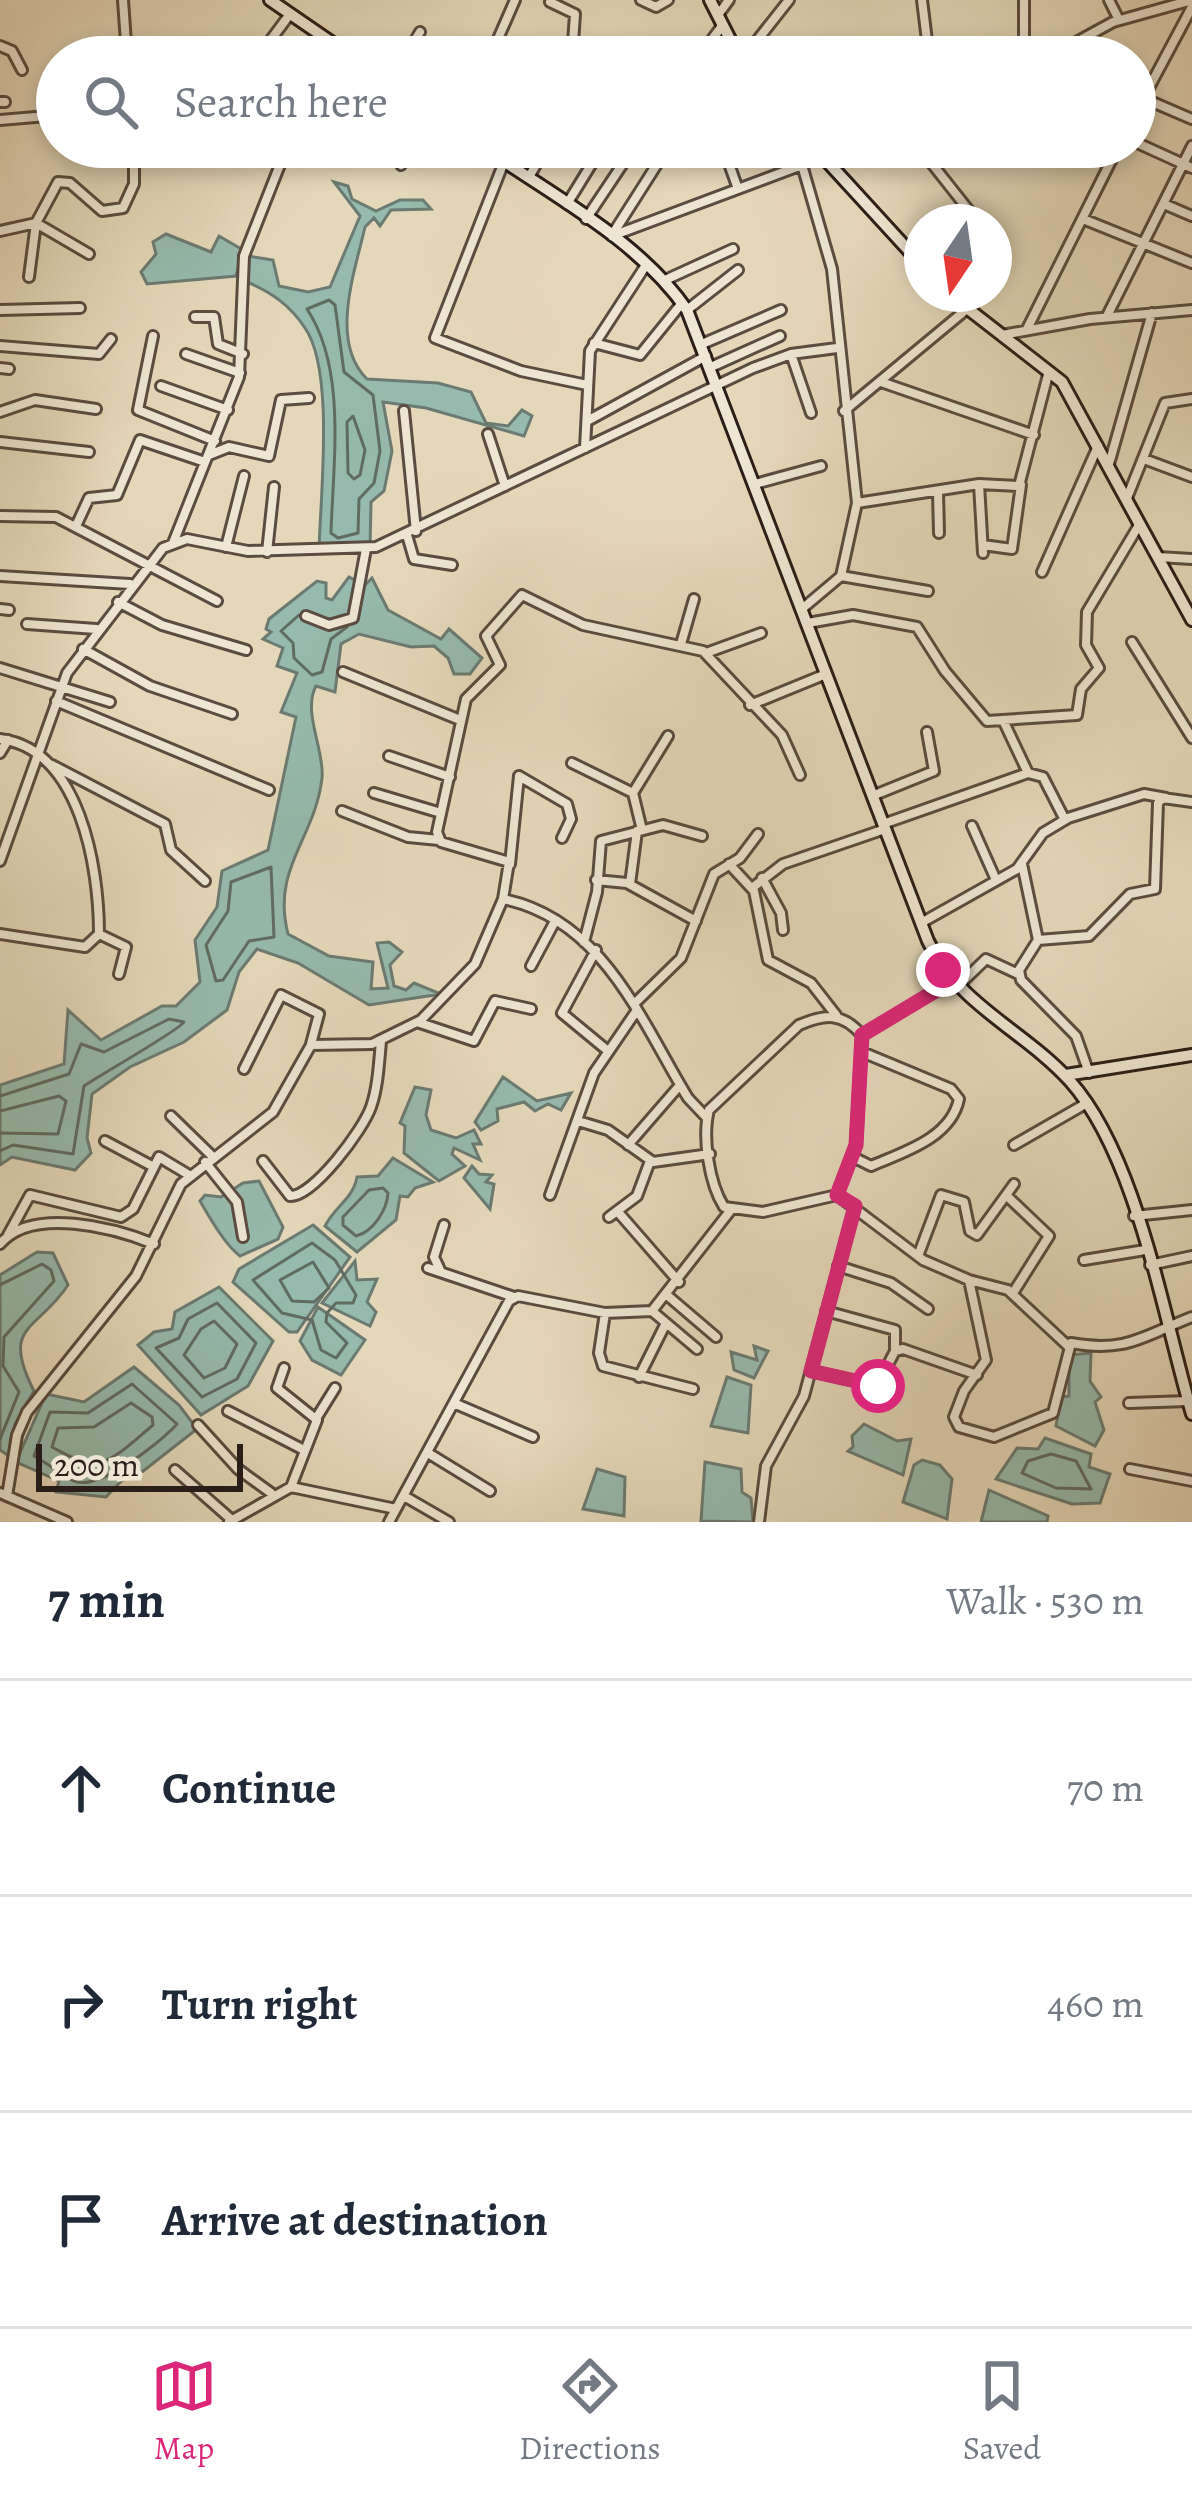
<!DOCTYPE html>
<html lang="en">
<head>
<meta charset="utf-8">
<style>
  :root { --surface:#fff; --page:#f6f6f7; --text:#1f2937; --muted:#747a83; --line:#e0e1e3; --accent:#db2777 }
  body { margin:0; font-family:Alegreya,serif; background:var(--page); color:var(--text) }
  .compass { position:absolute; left:904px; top:204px; width:108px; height:108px; border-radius:50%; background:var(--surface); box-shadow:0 6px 18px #0003; rotate:193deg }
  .scale { position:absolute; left:36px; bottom:30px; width:207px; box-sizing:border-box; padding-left:12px; border:6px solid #2b1d17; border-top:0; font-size:33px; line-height:42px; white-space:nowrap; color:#2b1d17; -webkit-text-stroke:9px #eee6d2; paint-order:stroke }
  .stop { position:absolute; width:36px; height:36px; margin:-27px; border:9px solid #db2777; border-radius:50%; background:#fff }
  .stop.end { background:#db2777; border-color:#fff; box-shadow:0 3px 12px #0008 }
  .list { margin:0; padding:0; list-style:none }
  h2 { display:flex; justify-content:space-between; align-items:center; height:156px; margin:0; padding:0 48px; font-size:51px }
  h2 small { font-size:39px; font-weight:400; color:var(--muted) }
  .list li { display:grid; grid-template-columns:78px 1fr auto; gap:36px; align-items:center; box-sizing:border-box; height:216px; padding:0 48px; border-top:3px solid var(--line) }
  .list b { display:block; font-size:45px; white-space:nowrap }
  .list em { font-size:39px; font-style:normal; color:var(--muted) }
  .icon { flex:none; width:66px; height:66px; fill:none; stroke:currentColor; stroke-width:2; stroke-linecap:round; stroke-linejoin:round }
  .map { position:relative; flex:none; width:1192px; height:1522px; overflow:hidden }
  .search { position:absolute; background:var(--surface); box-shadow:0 6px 18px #0003; left:36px; right:36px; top:36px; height:132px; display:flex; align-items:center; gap:30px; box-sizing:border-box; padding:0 42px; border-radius:66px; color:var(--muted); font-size:45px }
  .sheet { height:804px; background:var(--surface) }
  nav { display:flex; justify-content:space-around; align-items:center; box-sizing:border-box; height:168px; border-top:3px solid var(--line); background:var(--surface); font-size:33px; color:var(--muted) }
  nav a { display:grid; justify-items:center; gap:6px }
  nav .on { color:var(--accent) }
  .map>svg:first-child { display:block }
  .water { fill:#96baad; stroke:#6b7b71; stroke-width:3 }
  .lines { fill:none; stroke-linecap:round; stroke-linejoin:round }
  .shore { stroke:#606c62; stroke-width:3 }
  .street-casing { stroke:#5a4c40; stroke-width:14 }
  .secondary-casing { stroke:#2b1d17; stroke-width:16 }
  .street { stroke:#eee6d2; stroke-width:8 }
  .secondary { stroke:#eee6d2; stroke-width:10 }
  .route { stroke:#db2777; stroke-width:15 }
</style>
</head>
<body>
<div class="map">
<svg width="1192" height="1522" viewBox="0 0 1192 1522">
  <rect width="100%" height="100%" fill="#e5d8ba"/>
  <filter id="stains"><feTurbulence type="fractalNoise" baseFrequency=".00167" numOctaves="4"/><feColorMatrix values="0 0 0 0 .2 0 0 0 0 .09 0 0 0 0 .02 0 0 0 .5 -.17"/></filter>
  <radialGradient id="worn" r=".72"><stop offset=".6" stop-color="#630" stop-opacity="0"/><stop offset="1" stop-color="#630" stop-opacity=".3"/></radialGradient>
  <path class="water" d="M334 182 348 186 352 199 376 211 400 200H423L431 209 391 210 380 226 374 218 365 227C355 271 329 342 367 379L438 383 471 392 486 423 508 426 522 410 532 416 524 436 426 408 383 402 392 451 384 491 371 502 370 548 319 552C320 498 335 371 305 328 290 305 271 292 247 282L248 256 273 260 279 286 308 292 330 287 360 216Z
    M166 234 211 252 219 236 243 250 236 276 147 284 141 272 156 254 153 242Z
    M349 577 365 585 372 578 388 610 441 639 449 629 482 658 470 674H454L448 658 434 646 411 647 359 634 341 644 335 692 316 686C302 712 325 751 322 778 315 839 271 868 288 934L329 956 373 962 371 989 388 988 377 943 389 942 402 952 390 965 394 986 406 990 414 983 441 994 369 1005 298 963 257 949 239 972 227 1010 184 1042 130 1067 92 1094 87 1138 91 1153 75 1170 12 1157 0 1165V1085L64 1064 68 1010 101 1040 162 1006H176L200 982 195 940 217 907 222 871 268 850 296 717 281 712 297 673 277 666 283 648 263 639 271 632 266 629 269 619 317 581 326 583V598L332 600Z
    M503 1077 537 1101 571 1093 561 1110 548 1104 535 1111 524 1102 497 1109 498 1121 481 1130 475 1122Z
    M415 1087 431 1090 426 1115 431 1130 456 1138 474 1130 481 1144H473L480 1160 454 1148 452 1154 465 1166 439 1181 404 1153 405 1126 400 1123Z
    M393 1158 433 1182 415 1188 408 1197 400 1196 396 1220 357 1252 325 1226C335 1206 353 1199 357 1177L378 1176Z
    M472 1166 479 1174 492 1175 486 1182 494 1184 490 1209 464 1178Z
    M259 1181 283 1227 278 1239 240 1256C225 1245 210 1218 200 1201L205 1195 221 1197 243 1183Z
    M313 1225 350 1257 297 1332H289L233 1282 239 1269Z
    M37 1252 53 1253 68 1285C37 1332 0 1324 34 1391L15 1424 9 1456 0 1450V1275Z
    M355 1261 357 1280 377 1279 367 1302 376 1312 370 1326 322 1303Z
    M219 1287 273 1341 248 1386 201 1415 138 1345 154 1332 172 1329 175 1312Z
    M318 1307 365 1340 341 1375 312 1360 300 1341Z
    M754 1346 768 1351 754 1378 734 1370 731 1352 757 1360Z
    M1091 1353 1090 1381 1101 1397 1095 1402 1104 1430 1095 1446 1056 1426 1061 1397 1069 1396V1355Z
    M134 1367 179 1405 197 1429 142 1472H130L106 1497 56 1492 59 1481 16 1462 46 1394 84 1402Z
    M727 1377 751 1385 748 1433 711 1426Z
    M864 1424 897 1441 911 1439 903 1475 848 1451 853 1447 852 1436Z
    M1045 1438 1091 1454 1089 1467 1110 1474 1100 1503 1072 1504 996 1479 1017 1448 1038 1449Z
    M922 1460 940 1465 952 1479 947 1519 903 1502 914 1465Z
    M705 1462 741 1469 742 1492 751 1498 753 1522 701 1521Z
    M597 1469 625 1477 624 1516 583 1509Z
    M989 1490 1048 1516 1047 1522H981Z"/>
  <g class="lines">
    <path class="shore" d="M329 300 335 305 344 372 373 395 380 451 374 483 359 499 358 533 338 538 331 533C333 463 347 369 307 309Z
      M353 416 365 450 360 475 354 479 348 473 347 422Z
      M299 615 281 631 293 643 294 658 312 675 322 672 331 639 347 627
      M271 867 274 937 249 941 223 980 216 981 206 945 228 911 231 882Z
      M0 1096 69 1074 81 1044 104 1052 169 1019 184 1022C181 1029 100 1075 84 1086L73 1154 13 1145 0 1151
      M0 1111 59 1096 66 1101 58 1134 0 1133
      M383 1188 388 1193C387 1210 373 1232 356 1236L343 1225V1217L369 1190Z
      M312 1243 335 1260 356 1295 353 1303H336L327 1313 326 1322 347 1343 336 1358 321 1350 312 1320 282 1313 253 1280Z
      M313 1262 329 1288 314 1302 292 1301 280 1280Z
      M0 1285 42 1264 51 1270 54 1281 4 1337 3 1366 19 1392 0 1439
      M217 1303 256 1343 237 1379 202 1397 156 1348 179 1338 188 1319Z
      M214 1321 237 1344 225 1368 204 1378 184 1355 201 1329Z
      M132 1384 177 1424C161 1442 98 1492 74 1481 62 1475 47 1463 34 1456L50 1412 88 1413Z
      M131 1403 152 1417 153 1425C110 1461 102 1476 52 1447L58 1428 94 1427Z
      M1051 1454 1076 1461 1091 1489 1056 1488 1022 1473 1028 1461Z"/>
    <g class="street-casing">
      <path id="street" d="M123 0 127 57
        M641 0 656 7 668 0
        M922 0 929 57
        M1109 0 1119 20
        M550 2 575 14 572 57
        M718 15 729 0
        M0 46 12 51 22 70
        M1066 47 1089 57
        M258 57 290 14
        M405 57 420 32
        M490 57 515 0
        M699 57 722 26
        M744 57 789 0
        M1024 57V0
        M1049 57 1113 22 1192 0
        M1135 77 1150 84
        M1143 98 1192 119
        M0 102H5
        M1135 114 1192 7
        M0 120 47 116
        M1135 142 1192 168
        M723 147 738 189
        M929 160 978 222
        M504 162 435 338 521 371 587 385
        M401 165 409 147
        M802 165 832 269 857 503 979 484 1019 486 1049 371
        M529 177 546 147
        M567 204 602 147
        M1164 204 1192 216
        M586 219 634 147
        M1083 219 1192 263
        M0 231 36 223 58 182 70 183 102 211 123 208 134 184V147
        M612 235 668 147
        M612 236 802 165 837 147
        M994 246 1003 270 994 286
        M29 277 36 223 89 254
        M663 281 733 249
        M0 310 80 308
        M687 310 738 270
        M1107 316 1192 146
        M195 317H214L218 344 243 354
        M1027 329 1118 147
        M1002 335 1090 319 1192 310
        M153 336 138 410 215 441
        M594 343 640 355 682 303
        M702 344 781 310
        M0 346 99 354 111 339
        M186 354 240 373
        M791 354 811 413
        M711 367 780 336
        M0 368 9 369
        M881 382 1034 435
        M161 386 228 410
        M404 411 416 531
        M844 411 985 294
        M0 412 35 400 96 409
        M589 420 706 356
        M488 434 505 486
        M0 442 89 452
        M585 448 590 351 646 265
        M209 455 229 447 269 456 281 400 309 398
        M1144 459 1192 477
        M1109 464 1152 313
        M755 484 821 466
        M979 484 983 553
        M938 492 939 533
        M1127 498 1165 403 1192 399
        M0 516 56 517 217 601
        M76 526 89 498 117 495 140 440 205 462
        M407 535 414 559 452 565
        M173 543 239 377 244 256 287 147
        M983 545 1012 549 1021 485
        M226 547 244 476
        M267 552 274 487
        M1158 557 1192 559
        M1042 572 1098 446
        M0 576 130 584
        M841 576 928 591
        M118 602 162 625 246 650
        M803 608 841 576 857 503
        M0 609 9 610
        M306 616 329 625 353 618 366 549
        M808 623 853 615 917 627 945 671 987 721 1077 715 1081 689 1099 668 1086 645 1087 612 1139 525
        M27 624 96 629
        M1132 642 1192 738
        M681 644 694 599
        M83 649 150 686 232 714
        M706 653 761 633
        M0 668 110 702
        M343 672 460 720
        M56 701 269 790
        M750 705 826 674
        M1003 720 1028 773
        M0 739C80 749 99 867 99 934L126 947 119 974
        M0 753 8 740
        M389 756 450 777
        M572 763 633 793 642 830
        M52 765 165 824 171 850 205 881
        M374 793 441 813
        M633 793 668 736
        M872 796 934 771 927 732
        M342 811 408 837 439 840
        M883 824 1028 773 1043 777 1065 820
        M972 826 996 880
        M0 861 67 673 163 548 187 539 248 551 376 547 753 368 791 354 837 348
        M510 864 519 776 567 804 571 819 562 838
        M729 864 754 891 768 960 811 983 836 1015
        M1022 864 1038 940
        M762 878 781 913 783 930
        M596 880 627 883 696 921
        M630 884 637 831
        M752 888 783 864 885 829
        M503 899 509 862 441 842 437 832 466 699 500 665 486 636 522 595 583 625 703 651 782 735 800 775
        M921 923 1017 869 1043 833 1068 818 1144 794 1166 798
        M0 934 85 947 99 934
        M584 942 597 892 601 841 663 825 702 836
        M596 950 562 1013 608 1051
        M531 966 554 923
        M958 986 986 959 1018 974
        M634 1004 681 958 714 874 740 858 758 834
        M420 1023 474 1041 495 1001 531 1009
        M862 1035C842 1012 825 1014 799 1025L709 1110C702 1137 709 1183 724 1207L763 1212 837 1195 856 1145 862 1035 952 981
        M244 1069 281 995 319 1014 311 1044
        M1089 1073 1076 1036 1021 980 1019 970 1038 940 1089 936 1130 894 1155 889 1158 803 1163 798 1192 802
        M171 1116 212 1156
        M578 1121 608 1130 653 1162 710 1154
        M105 1141 152 1166
        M628 1145 680 1085
        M1014 1145 1087 1103
        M853 1157 871 1166C904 1152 951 1138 959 1099L951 1089 862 1052
        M263 1161 290 1196C313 1197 363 1130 371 1107 378 1087 379 1063 381 1041
        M205 1162 237 1202 243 1237
        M550 1195 594 1073 637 1010
        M837 1195 923 1260 969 1280 986 1360 964 1391 954 1417 959 1427 994 1437 1053 1413 1071 1343C1127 1353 1143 1336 1192 1317
        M1007 1196 1049 1236 1013 1293
        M618 1212 679 1282
        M1134 1216 1192 1210
        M609 1217 637 1196 650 1161
        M8 1235 30 1195 121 1217 133 1209 159 1157 189 1175
        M0 1244C32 1206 115 1228 154 1244
        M918 1256 941 1195 964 1202 970 1231 977 1235 1014 1184
        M1084 1260 1145 1250
        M1150 1265 1192 1256
        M838 1266 891 1283 928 1309
        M428 1268 514 1297
        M440 1270 434 1257 444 1225
        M969 1280 1008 1290 1068 1346
        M668 1296 716 1337
        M652 1311 697 1349
        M826 1311 895 1330V1351
        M605 1313 599 1353 603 1366 693 1389
        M811 1371 877 1386 895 1351 903 1349 977 1375
        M639 1377 666 1323
        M1129 1403 1188 1401
        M456 1404 533 1437
        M228 1411 304 1450
        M317 1417 335 1388
        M198 1425 238 1469 271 1493
        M428 1453 490 1491
        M1130 1469 1192 1481
        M175 1470 233 1521
        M291 1487 396 1509
        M0 1493 67 1522
        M7 1496 17 1435 27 1412 136 1276 181 1184 273 1112 311 1045 372 1044 421 1020 475 964 503 899C603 919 641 1021 688 1098L706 1117
        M404 1496 449 1522
        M229 1522 291 1487 317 1420 277 1388 284 1368
        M389 1522 509 1301 518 1296 605 1313 652 1311 730 1211
        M759 1522 766 1466 804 1396 855 1206"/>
    </g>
    <g class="secondary-casing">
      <path id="secondary" d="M270 0 353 57
        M710 0 739 57
        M483 147C551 195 638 239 687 310L928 941C958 1005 1025 1031 1070 1081 1137 1156 1163 1315 1192 1414
        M814 147 922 265
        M949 294 1062 382 1192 620
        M1066 1075 1192 1055"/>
    </g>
    <use href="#street" class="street"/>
    <use href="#secondary" class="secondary"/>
  </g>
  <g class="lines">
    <path class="route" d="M878 1386 811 1371 855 1206 837 1195 856 1145 862 1035 952 981 943 970"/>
  </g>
  <rect width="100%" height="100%" filter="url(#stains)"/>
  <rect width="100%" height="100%" fill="url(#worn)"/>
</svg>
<svg class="compass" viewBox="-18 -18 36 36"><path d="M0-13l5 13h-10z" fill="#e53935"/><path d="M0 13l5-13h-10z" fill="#747a83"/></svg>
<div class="scale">200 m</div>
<div class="stop" style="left:878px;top:1386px"></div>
<div class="stop end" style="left:943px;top:970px"></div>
<div class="search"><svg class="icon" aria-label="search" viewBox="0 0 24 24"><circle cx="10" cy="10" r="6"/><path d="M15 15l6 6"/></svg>Search here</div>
</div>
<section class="sheet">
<h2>7 min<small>Walk · 530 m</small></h2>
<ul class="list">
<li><svg class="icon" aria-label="ahead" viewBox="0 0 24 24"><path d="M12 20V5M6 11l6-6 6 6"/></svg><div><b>Continue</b></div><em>70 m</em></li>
<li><svg class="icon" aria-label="right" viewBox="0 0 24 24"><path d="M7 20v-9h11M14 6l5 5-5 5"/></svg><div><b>Turn right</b></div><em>460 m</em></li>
<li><svg class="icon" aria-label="arrive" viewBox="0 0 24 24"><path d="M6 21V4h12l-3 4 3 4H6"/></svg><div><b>Arrive at destination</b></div></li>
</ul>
</section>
<nav>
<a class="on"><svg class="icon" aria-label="map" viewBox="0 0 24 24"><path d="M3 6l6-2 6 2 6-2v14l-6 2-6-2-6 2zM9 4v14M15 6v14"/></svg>Map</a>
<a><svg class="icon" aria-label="directions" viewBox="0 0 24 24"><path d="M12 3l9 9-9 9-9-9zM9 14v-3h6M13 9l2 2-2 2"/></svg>Directions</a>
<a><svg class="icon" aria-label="saved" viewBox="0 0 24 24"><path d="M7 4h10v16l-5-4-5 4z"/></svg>Saved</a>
</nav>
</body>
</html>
